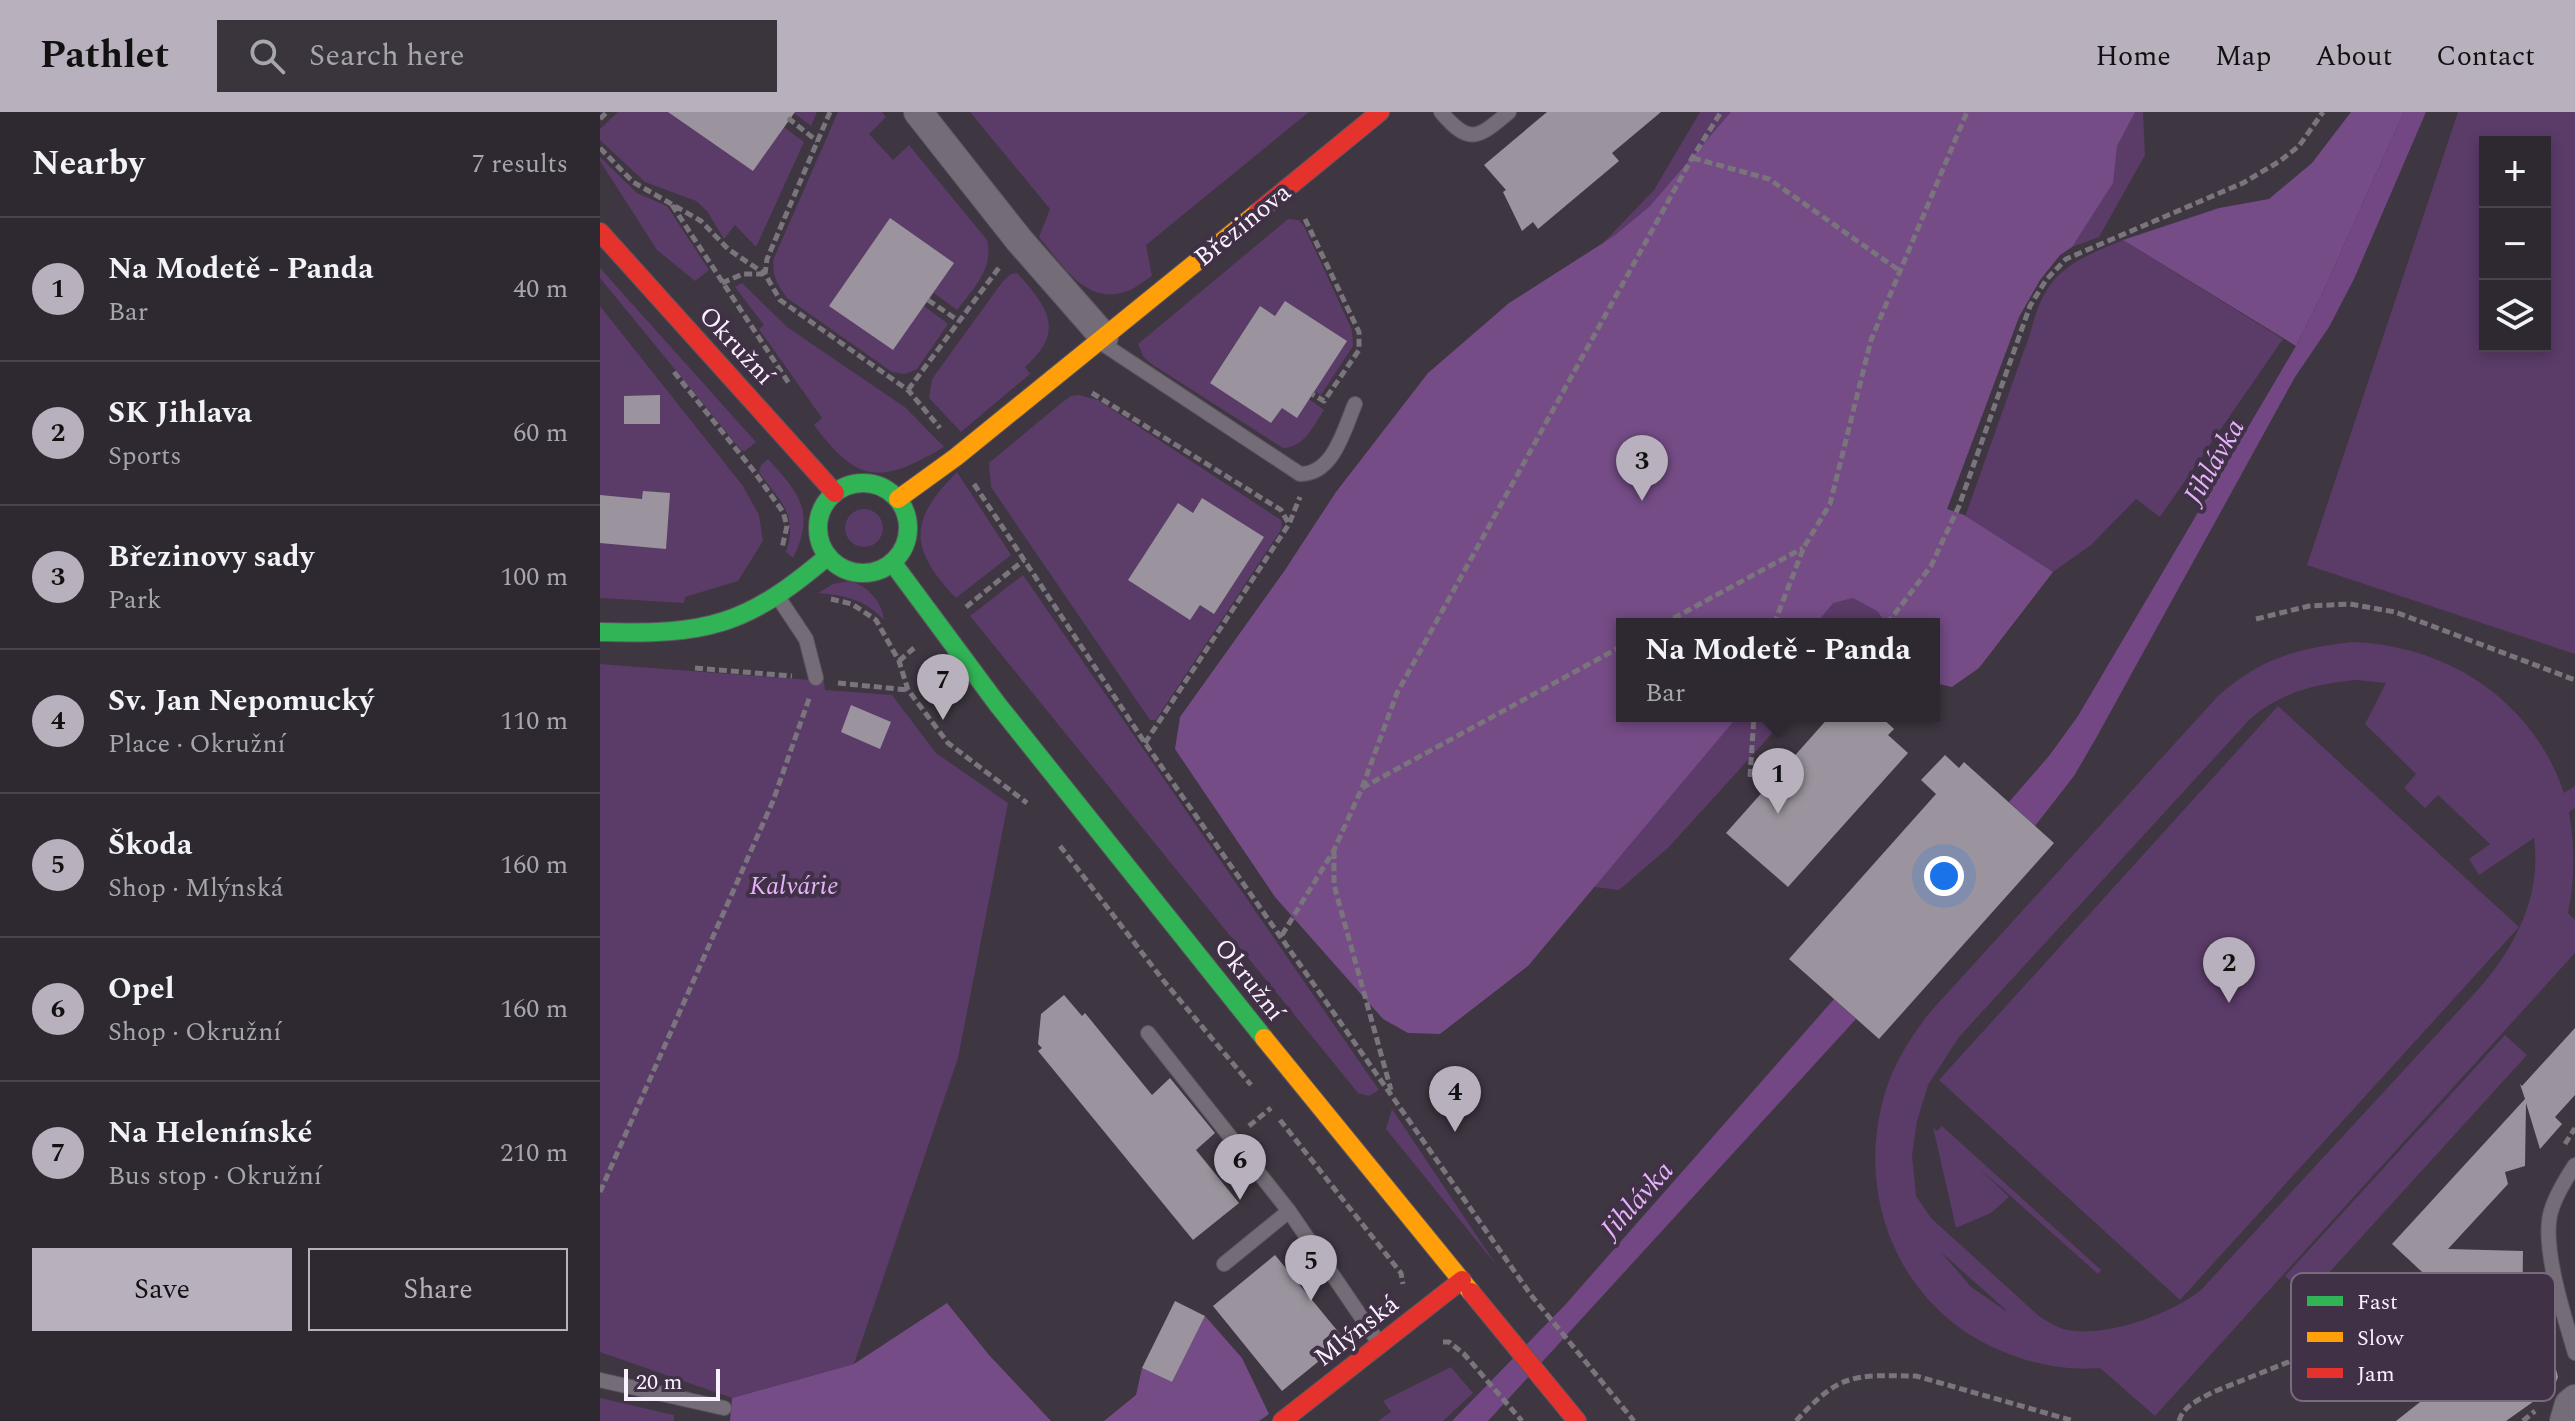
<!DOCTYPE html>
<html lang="en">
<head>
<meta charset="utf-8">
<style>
  :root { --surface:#2e2831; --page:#3a343d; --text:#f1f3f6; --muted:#a7a6ab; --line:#49444d; --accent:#b8b0bc }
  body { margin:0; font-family:Spectral,serif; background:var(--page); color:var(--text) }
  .controls { position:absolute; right:24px; top:24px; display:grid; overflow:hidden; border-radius:0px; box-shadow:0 4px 12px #0003 }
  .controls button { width:72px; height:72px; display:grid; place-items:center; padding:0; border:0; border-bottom:2px solid var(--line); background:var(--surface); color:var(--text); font:40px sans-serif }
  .scale { position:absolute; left:24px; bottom:20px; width:96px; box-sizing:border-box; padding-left:8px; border:4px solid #faf1ff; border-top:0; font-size:22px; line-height:28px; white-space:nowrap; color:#faf1ff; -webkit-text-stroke:6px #403146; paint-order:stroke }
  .you { position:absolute; left:1344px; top:764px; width:28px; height:28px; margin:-20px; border:6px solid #fff; border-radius:50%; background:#1a73e8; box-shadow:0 0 0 12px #1a73e833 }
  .badge { display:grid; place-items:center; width:52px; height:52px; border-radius:50%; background:var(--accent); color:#111; font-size:26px; font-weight:700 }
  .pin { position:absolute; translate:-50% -66px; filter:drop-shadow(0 2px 4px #0008) }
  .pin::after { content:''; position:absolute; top:42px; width:28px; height:24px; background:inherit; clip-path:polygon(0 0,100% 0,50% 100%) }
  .popup { position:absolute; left:1016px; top:506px; width:324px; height:104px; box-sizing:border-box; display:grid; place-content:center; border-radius:0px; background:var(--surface); filter:drop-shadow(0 2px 6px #0005); font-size:26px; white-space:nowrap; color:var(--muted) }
  .popup b { font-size:30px; color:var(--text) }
  .popup::after { content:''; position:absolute; left:50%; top:100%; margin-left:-16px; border:16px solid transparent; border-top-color:var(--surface) }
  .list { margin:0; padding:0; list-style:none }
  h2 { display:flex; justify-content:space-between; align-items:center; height:104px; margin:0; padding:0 32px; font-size:34px }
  h2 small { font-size:26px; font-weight:400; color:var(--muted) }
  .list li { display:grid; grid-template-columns:52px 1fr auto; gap:24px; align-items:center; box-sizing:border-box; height:144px; padding:0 32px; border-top:2px solid var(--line) }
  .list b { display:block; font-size:30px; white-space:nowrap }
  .list p { margin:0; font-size:26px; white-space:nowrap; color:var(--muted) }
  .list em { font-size:26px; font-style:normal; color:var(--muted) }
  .actions { display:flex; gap:16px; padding:24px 32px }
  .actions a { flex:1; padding:18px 0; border:2px solid var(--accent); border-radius:0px; text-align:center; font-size:28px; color:var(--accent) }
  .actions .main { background:var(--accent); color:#111 }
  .icon { flex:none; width:44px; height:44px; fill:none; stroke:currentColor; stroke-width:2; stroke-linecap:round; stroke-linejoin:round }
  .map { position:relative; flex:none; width:1975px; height:1309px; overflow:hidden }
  header { display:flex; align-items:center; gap:48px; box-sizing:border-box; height:112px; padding:0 40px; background:var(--accent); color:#111 }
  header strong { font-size:38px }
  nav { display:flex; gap:44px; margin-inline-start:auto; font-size:28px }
  .search { width:560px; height:72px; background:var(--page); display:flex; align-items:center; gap:20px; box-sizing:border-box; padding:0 28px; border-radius:0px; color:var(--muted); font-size:30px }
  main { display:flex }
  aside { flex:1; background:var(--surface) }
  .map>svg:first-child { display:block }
  .green { fill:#5b3b68; fill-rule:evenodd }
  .forest { fill:#754c86 }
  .water { fill:#734784 }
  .building { fill:#9b949e }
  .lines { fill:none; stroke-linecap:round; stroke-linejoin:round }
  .lane-casing { stroke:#5c555f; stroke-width:16 }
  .street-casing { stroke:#5c555f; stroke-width:30 }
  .fast-casing { stroke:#5c555f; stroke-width:20 }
  .slow-casing { stroke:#5c555f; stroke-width:20 }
  .jam-casing { stroke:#5c555f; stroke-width:20 }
  .path { stroke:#7a757c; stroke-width:5; stroke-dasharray:8 4; stroke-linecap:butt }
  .lane { stroke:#746d77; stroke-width:14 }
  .street { stroke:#746d77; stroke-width:28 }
  .fast { stroke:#30b455; stroke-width:18 }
  .slow { stroke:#ff9f0a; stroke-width:18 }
  .jam { stroke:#e5322d; stroke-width:18 }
  .labels { text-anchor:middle; stroke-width:8; stroke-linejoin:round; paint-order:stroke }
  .street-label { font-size:26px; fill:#faf1ff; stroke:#403146 }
  .park-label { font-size:26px; font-style:italic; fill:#e5b1fb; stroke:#403146 }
  .water-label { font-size:28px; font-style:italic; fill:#e5b1fb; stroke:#403146 }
  .key { fill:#403146; stroke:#786b7e; stroke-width:2 }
  .key-label { font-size:22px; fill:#faf1ff }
</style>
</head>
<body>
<header>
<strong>Pathlet</strong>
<div class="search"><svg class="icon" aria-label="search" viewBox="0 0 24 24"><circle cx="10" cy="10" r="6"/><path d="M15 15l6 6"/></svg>Search here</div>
<nav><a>Home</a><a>Map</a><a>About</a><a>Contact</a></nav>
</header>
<main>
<aside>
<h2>Nearby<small>7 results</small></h2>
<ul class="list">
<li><span class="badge">1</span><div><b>Na Modetě - Panda</b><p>Bar</p></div><em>40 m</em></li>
<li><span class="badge">2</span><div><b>SK Jihlava</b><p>Sports</p></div><em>60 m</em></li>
<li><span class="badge">3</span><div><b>Březinovy sady</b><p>Park</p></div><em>100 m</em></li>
<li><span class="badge">4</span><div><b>Sv. Jan Nepomucký</b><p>Place · Okružní</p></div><em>110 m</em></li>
<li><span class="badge">5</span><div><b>Škoda</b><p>Shop · Mlýnská</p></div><em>160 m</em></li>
<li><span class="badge">6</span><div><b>Opel</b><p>Shop · Okružní</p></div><em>160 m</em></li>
<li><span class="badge">7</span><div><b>Na Helenínské</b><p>Bus stop · Okružní</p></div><em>210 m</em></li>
</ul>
<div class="actions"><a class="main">Save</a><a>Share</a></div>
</aside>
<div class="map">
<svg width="1975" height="1309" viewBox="0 0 1975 1309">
  <rect width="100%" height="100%" fill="#3e3641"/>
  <path class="green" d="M18 0H217L211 14 194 1 184 15 204 30 156 135 135 113 124 127 107 99 96 89 45 70 0 28V17Z
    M238 0H282L286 5 269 22 293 48 309 33 387 128C394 157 374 176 357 198L334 181 324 194 348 212 317 257 305 262 292 260 187 186C178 173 171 163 174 146Z
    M370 0H709L546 133 552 164C544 169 535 177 525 180 485 193 461 151 439 125L450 97Z
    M1100 0H1543L1545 43 1499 125 1472 135 1460 143 1440 168 1419 205 1347 397 1365 405 1431 219C1446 159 1470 150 1523 128L1683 227 1560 405 1536 387 1491 433 1453 460 1367 408 1324 512H1022V604H1188L1068 736 1019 778 987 774 897 241 1054 78Z
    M1858 0H1975V542L1707 453ZM1885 30H1945V234H1885Z
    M0 45 37 81 67 94 109 158 95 169 57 138 0 49Z
    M688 107 699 108 704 114 752 218 753 234 721 283 714 279 675 204 660 195 610 270 671 311 682 296 697 306 709 287 724 298C714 313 704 336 683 336L550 251 543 244 538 232Z
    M0 156 156 330 145 339 141 338 0 166Z
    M417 161C448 195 466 219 425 255L430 262 361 320 329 286 332 267 403 169 411 162Z
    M142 171 187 215 306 296 344 335C283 371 259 374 214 313L222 306 159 217 164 213 135 175Z
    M0 194 143 374 159 403 163 429 138 469 85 485 84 491 0 486Z
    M479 283 498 288 681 408 682 416 556 608H550L391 375 389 351 460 292 471 284Z
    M168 347C199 381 216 400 193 446L186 440C199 401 179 389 159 360L161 353Z
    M357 360 411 443 356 486C309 436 308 409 357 360Z
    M245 416a19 19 0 1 1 38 0a19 19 0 1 1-38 0Z
    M423 463 779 978 769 984 758 981 370 504Z
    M249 469C267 473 282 489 284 508 266 488 244 483 218 481L233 472Z
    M1754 530C1849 534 1933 589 1964 681L1975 674V696L1969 700C1975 734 1975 767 1968 801L1975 808V841L1555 1304 1500 1256C1464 1259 1432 1252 1399 1238 1305 1198 1258 1095 1281 996 1289 959 1308 928 1331 899L1618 584C1661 546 1698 536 1754 530ZM1756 568 1786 571 1765 612 1816 662 1804 676 1825 696 1838 683 1890 732 1869 747 1879 763 1934 726C1942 786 1914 838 1875 881L1601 1178C1570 1203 1503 1227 1463 1217 1455 1214 1448 1209 1440 1205L1331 1106 1316 1084 1312 1043 1317 1009 1328 973 1359 925 1650 607C1682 580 1715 572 1756 568ZM1341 1140 1406 1198V1199L1371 1175Z
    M0 552 211 568 224 570 225 578 292 583 336 641 408 691 358 946 254 1252 132 1286 0 1240Z
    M1678 594 1919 815 1580 1188 1339 968Z
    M1905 923 1927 943 1707 1185 1685 1164Z
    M792 997 897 1154 786 1017Z
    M1342 1014 1501 1158 1498 1162 1378 1055 1409 1085 1391 1101 1356 1116 1333 1015 1337 1019Z
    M851 1255 873 1281 843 1309H778L791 1300 783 1289Z
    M0 1286 74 1303V1309H0Z"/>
  <path class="forest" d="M1131 0H1535L1517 34 1513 71 1472 135 1460 143 1440 168 1419 205 1347 397 1364 403 1453 460 1379 556 1352 575 1334 571V512H1287L1277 499 1253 486 1233 491 1216 512H1022V604H1138L928 854 840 922 808 921 783 907 675 785 575 637 580 605 685 458 736 380 828 261 909 191 1014 124 1049 95Z
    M1751 0H1804L1724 178 1696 234 1523 128 1619 96 1669 87 1712 51Z
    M347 1191 389 1243 451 1309H130L132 1286 254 1252Z
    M605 1204 642 1246 669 1302 659 1309H504L536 1283 542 1256 572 1270Z"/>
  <path class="water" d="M1804 0H1826L1754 167 1729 215 1695 265 1495 628 1474 664 1435 714 1409 690 1449 644 1478 604 1696 234 1724 178Z
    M1234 887 1256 907 888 1309H852L965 1193Z"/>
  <path class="building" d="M68 0H195L153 59Z
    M947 0H1061L1012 41 1019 49 938 117 933 110 922 119 903 80 906 78 884 53Z
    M290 106 354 151 293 238 229 194Z
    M685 189 747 229 697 306 682 296 671 311 610 271 660 194 675 204Z
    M60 283V312H24V284Z
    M43 379 70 381 66 437 0 431V383L42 387Z
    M602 386 664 425 614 502 600 493 590 508 528 468 578 391 593 401Z
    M251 593 291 610 280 637 241 620Z
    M1230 604H1280L1294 617 1288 623 1308 641 1188 775 1126 721Z
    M1345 643 1359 656 1364 650 1454 731 1279 927 1189 847 1336 682 1321 668Z
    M464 883 482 904 485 901 552 983 570 966 615 1021 596 1038 639 1091 593 1128 438 939 442 936 438 932 441 902Z
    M1975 916V983L1955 1005 1962 1012 1940 1037 1926 991 1925 1054 1905 1060 1908 1072 1848 1137 1923 1139 1922 1207 1942 1203 1958 1265 1954 1275 1906 1309H1796L1834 1279 1822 1260 1826 1255 1793 1192 1835 1172 1792 1132 1925 987 1920 972 1922 974Z
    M675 1143 745 1228 682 1279 613 1194Z
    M575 1189 605 1204 572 1270 542 1256Z"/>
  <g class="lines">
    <g class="lane-casing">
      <path id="lane" d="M841 0C870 34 878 26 909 0
        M500 230 700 362C734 362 744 317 755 292
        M180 488 206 527 216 566
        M548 921 689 1099 779 1231
        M1975 1053C1965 1068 1950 1092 1949 1110 1945 1145 1965 1207 1975 1241
        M624 1152 689 1099
        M0 1268 124 1296"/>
    </g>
    <g class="street-casing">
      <path id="street" d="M318 0 419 128 504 225
        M1964 1309 1969 1292 1975 1287"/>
    </g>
    <g class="fast-casing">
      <path id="fast" d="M218 416a45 45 0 1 1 90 0a45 45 0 1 1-90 0Z
        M292 450 398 593 664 926
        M0 520C107 523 146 514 228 444"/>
    </g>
    <g class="slow-casing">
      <path id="slow" d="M298 387 356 345 658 100
        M664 926 871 1180"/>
    </g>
    <g class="jam-casing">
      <path id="jam" d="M658 100 780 0
        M0 120 235 381
        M871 1180 977 1309
        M682 1309 862 1168"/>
    </g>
    <path class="path" d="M230 0 167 147 165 162 180 188 308 278 340 316
      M188 6 217 29
      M0 7 7 0
      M0 36 33 70 101 109 128 137 165 162
      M1093 46 1169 67 1300 159
      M72 93 190 273
      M705 107 759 220V238L724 289 712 282
      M122 171 143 162H163
      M328 188 359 209
      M74 260 153 358 183 400 187 414 182 436
      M308 278 401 153
      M492 281 681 398 689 412
      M374 372 545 631 931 1183 1034 1309
      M231 487 252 492 276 508 299 549 308 578 348 631 427 691
      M366 495 424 448
      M1656 507 1709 494 1750 492 1795 500 1975 568
      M1063 512 1203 436
      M1174 512 1204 435 1230 392 1271 228 1367 0
      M1287 512 1331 454 1359 394 1430 194 1446 168 1466 147 1643 71 1680 49 1699 34 1723 0
      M299 549 314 536
      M95 556 192 564
      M238 571 308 578
      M545 631 689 412 700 385
      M1150 665 1154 604
      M762 676 1022 534
      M460 734 563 868 651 973
      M734 739V773L791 978
      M682 823 734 738 762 676 797 581 1092 46 1121 0
      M680 1008 801 1161 803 1172
      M649 1014 671 996
      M1965 1032 1975 1016
      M0 1080 173 689 210 584
      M843 1230H849L864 1242 922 1309
      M1196 1309C1240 1261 1253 1263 1316 1264L1474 1309
      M1579 1309C1583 1294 1600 1287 1613 1280L1749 1226
      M1923 1309 1935 1299"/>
    <use href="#lane" class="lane"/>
    <use href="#street" class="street"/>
    <use href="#fast" class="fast"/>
    <use href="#slow" class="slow"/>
    <use href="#jam" class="jam"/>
  </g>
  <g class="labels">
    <g class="street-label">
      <text transform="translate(642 112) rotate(-39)" y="9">Březinova</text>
      <text transform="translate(137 233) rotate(47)" y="9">Okružní</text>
      <text transform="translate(650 867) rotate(52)" y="9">Okružní</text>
      <text transform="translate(756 1218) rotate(-38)" y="9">Mlýnská</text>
    </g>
    <g class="park-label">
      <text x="194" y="782">Kalvárie</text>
    </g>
    <g class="water-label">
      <text transform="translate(1613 349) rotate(-60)" y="10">Jihlávka</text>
      <text transform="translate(1036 1087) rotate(-48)" y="10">Jihlávka</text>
    </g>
  </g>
  <rect x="1691" y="1161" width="264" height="128" rx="12" class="key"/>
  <rect x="1707" y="1184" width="36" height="10" fill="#30b455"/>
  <rect x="1707" y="1220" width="36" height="10" fill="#ff9f0a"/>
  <rect x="1707" y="1256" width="36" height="10" fill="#e5322d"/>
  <g class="key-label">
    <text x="1757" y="1197">Fast</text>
    <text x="1757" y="1233">Slow</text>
    <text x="1757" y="1269">Jam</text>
  </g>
</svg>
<div class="controls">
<button>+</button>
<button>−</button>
<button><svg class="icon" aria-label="layers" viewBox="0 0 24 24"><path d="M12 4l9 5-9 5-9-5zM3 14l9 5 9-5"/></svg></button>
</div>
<div class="scale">20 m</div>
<div class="you"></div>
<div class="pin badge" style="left:1178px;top:702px">1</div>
<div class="popup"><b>Na Modetě - Panda</b>Bar</div>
<div class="pin badge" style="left:1629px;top:891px">2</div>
<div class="pin badge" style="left:1042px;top:389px">3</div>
<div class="pin badge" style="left:855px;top:1020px">4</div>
<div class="pin badge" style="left:711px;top:1189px">5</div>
<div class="pin badge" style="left:640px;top:1088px">6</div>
<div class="pin badge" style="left:343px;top:608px">7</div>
</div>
</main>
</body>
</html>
